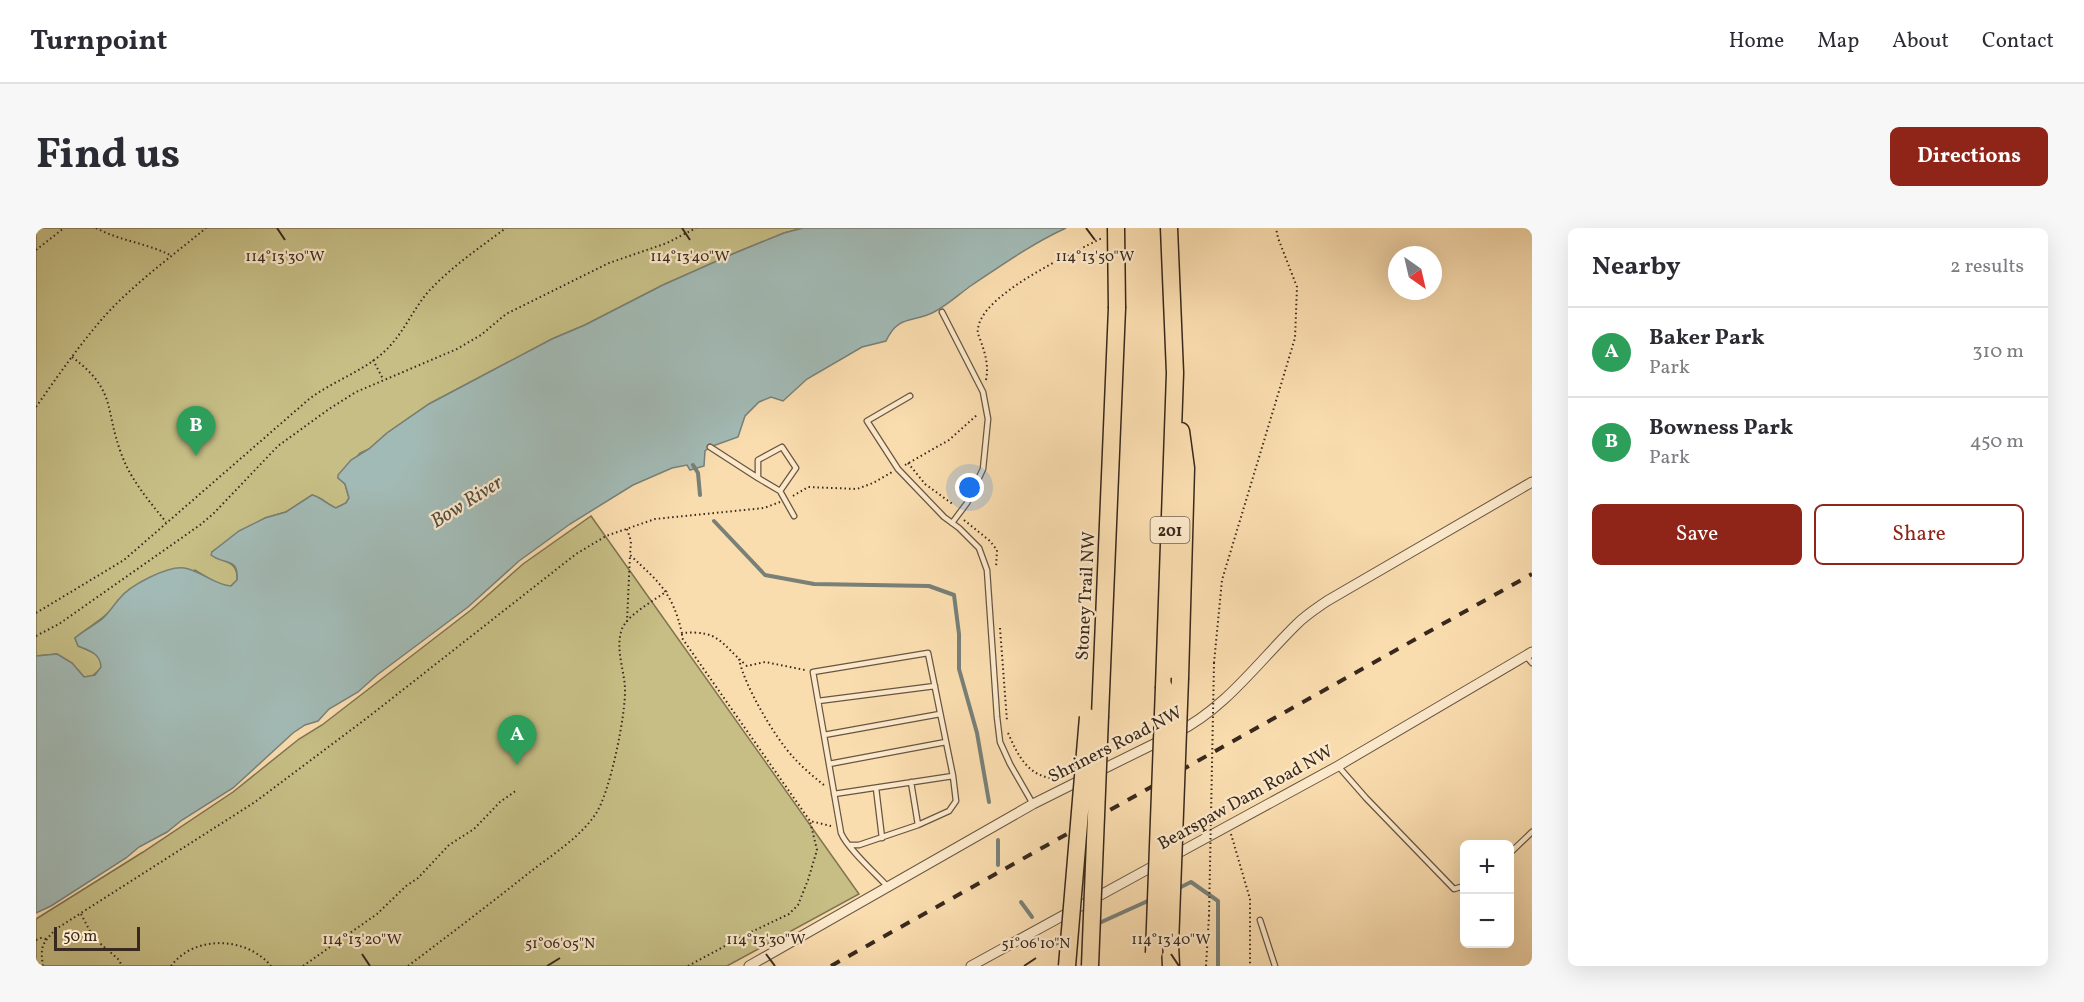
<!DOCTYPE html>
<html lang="en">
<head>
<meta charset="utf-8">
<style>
  :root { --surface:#fff; --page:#f7f7f7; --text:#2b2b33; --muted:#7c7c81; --line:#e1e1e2; --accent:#8f2418 }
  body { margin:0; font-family:Vollkorn,serif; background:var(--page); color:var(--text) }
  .controls { position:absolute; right:18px; bottom:18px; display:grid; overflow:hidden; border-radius:9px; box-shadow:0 6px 24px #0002 }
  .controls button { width:54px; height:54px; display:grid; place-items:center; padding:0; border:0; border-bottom:2px solid var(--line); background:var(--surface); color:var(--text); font:30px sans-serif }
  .compass { position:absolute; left:1352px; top:18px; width:54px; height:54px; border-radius:50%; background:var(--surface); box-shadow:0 6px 24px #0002; rotate:146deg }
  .scale { position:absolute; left:18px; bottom:15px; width:86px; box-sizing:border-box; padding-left:6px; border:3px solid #38281d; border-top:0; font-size:16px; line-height:21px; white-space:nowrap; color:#38281d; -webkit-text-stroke:4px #fce9cb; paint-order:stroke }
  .you { position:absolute; left:934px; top:260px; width:21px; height:21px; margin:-15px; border:4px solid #fff; border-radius:50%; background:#1a73e8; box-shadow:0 0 0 9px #1a73e833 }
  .badge { display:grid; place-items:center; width:39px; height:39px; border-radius:50%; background:var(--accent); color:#fff; font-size:20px; font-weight:700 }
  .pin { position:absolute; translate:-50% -50px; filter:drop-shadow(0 2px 3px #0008) }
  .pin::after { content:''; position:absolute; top:32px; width:21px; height:18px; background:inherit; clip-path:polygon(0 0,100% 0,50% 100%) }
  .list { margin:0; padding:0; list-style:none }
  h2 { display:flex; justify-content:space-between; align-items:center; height:78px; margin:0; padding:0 24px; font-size:26px }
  h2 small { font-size:20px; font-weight:400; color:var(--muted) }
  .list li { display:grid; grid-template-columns:39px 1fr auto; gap:18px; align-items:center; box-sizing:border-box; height:90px; padding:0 24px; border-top:2px solid var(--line) }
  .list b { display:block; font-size:22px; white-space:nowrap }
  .list p { margin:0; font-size:20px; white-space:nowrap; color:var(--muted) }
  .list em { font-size:20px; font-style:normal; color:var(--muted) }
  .actions { display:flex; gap:12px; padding:18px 24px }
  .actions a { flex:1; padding:14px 0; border:2px solid var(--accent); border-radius:9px; text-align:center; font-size:21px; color:var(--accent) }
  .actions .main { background:var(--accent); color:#fff }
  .map { position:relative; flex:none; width:1496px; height:738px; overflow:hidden; border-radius:9px }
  header { display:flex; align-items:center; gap:36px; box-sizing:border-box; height:84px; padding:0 30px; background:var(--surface); border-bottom:2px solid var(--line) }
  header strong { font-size:28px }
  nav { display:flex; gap:33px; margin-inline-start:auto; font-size:21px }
  .intro { display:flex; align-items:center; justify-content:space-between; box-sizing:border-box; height:144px; padding:0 36px }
  h1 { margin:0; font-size:42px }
  .button { padding:15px 27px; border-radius:9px; background:var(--accent); color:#fff; font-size:21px; font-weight:700 }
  main { display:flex; gap:36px; padding:0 36px }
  aside { flex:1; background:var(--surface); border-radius:9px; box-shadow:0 6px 24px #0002 }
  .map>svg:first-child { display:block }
  .green { fill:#c6be85; stroke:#7f7351; stroke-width:1.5 }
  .water { fill:#a2bab5; stroke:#788078; stroke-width:1.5 }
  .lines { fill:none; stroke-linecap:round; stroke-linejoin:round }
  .stream { stroke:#788078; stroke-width:4 }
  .service-casing { stroke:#685542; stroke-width:7 }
  .minor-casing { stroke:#685542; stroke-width:11 }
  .motorway-casing { stroke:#38281d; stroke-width:19 }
  .path { stroke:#38281d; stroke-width:2; stroke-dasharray:1.5 3; stroke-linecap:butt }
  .service { stroke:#fce9cb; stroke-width:4.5 }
  .minor { stroke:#fce9cb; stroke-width:9 }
  .motorway { stroke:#faddaf; stroke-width:16 }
  .rail { stroke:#38281d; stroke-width:4; stroke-dasharray:10 10; stroke-linecap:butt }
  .motorway-bridge-casing { stroke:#38281d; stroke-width:19; stroke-linecap:butt }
  .path-bridge { stroke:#38281d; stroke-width:2; stroke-dasharray:1.5 3; stroke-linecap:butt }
  .motorway-bridge { stroke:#faddaf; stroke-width:16 }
  .ticks { fill:none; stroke:#38281d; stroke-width:2 }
  .labels { text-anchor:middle; stroke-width:4.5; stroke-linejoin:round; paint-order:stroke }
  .shield { fill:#fce9cb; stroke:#736251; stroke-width:1.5 }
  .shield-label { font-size:16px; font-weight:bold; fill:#38281d }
  .street-label { font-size:18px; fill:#38281d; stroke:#fce9cb }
  .water-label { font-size:20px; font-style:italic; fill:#524c43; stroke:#fce9cb }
  .ticks-label { font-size:15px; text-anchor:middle; fill:#38281d; stroke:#fce9cb; stroke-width:4.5; stroke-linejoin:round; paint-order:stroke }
</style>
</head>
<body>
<header>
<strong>Turnpoint</strong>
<nav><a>Home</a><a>Map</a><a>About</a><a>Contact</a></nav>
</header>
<div class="intro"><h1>Find us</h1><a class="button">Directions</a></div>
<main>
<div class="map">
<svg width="1496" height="738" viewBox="0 0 1496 738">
  <rect width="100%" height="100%" fill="#faddaf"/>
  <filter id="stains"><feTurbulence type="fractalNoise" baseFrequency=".00333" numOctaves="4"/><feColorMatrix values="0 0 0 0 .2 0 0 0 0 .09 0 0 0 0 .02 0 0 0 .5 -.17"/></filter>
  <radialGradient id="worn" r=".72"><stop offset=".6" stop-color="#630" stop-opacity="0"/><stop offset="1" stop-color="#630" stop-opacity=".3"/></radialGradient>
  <path class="green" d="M0 0H767L748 5 699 25 627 57 549 97 516 111 393 176 351 205 333 221 324 225 302 250 309 256 313 270 310 275 300 280C291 276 285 269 276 267L250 284 229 290 176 324 180 330C193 334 202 336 201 352L195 358H185L159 342 82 372C72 390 54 397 39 410L42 418C54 423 65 425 66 439 60 445 57 450 48 449L36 435 21 426 0 428Z
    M555 288 823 666 691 738H0V691L107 624 197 564 263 511 286 497 435 382 487 336Z"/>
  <path class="water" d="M767 0H1030C997 15 966 37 936 57 923 66 912 77 898 84 878 95 862 86 850 113L826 119 771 151 747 173 735 169 723 174 709 188 702 209 674 219 669 223 668 238 654 242 651 237 636 240 597 257 534 296 483 333 432 379 341 447 322 464 293 481 282 493 269 497 257 505 197 560 146 592 131 604 103 619 90 630 15 678 0 685V428L21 426 36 435 48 449 59 447 65 439C64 425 54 423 42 418L39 410C47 403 57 398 65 392 73 385 77 378 83 371 94 357 131 338 148 340 166 343 178 357 195 358L201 352C203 329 188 337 175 327L176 324 203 303 229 290 250 284 276 267C285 269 290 276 300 280L310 275 313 270 309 256 302 250V247L315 232 333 221 351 205 393 176 516 111 549 97 627 57 699 25 748 5Z"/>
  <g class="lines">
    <path class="stream" d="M657 237 662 245 664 267
      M678 293 729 347 778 356 893 358 918 367 923 406V441L941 505 953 574
      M962 612V637
      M1141 661 1155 654 1182 673V738
      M985 674 996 689
      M1061 696 1114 672
      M1019 716 1027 712"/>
    <g class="service-casing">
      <path id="service" d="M906 84 947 164 952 191 947 241 931 275 916 295
        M874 168 831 193 862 241 908 289 923 300 943 320 951 342 961 489 964 514 974 536 997 576
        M674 219 722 250
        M744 263 722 250V232L746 219 760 240 744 263 758 288
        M1490 428 1496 435
        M782 473 899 458
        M788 507 904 486
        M793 536 910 514
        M1302 538 1330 570 1418 661 1428 658
        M875 554 882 597
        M840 560 846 610
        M798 566 917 548
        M814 617H823L882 597 913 583 920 573 917 548 892 425 777 444 805 605C811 620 840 646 852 659
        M1474 625 1496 604
        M1224 692 1239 738"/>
    </g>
    <g class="minor-casing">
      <path id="minor" d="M1140 505C1189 481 1223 433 1261 396 1270 387 1281 380 1291 373L1496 254
        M1059 545 1128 511
        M1135 629 1302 538 1496 424
        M713 738 997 576 1047 551
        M935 738 1123 635"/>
    </g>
    <g class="motorway-casing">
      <path id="motorway" d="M1144 450 1150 240 1145 203
        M1128 459 1139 145 1133 0
        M1064 488 1081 80
        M1134 717 1135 738"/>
    </g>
    <path class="path" d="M60 0C84 13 111 15 136 28
      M0 22 28 0
      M36 129C81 163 68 179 85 225 94 251 113 273 130 294
      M337 132 347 151
      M950 152C953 137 949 125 944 111 943 108 941 105 942 102 943 67 1037 25 1066 10
      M0 179C21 149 42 119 66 91 96 57 135 29 170 0
      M872 235 889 256 918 277
      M869 237 913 212 942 186
      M757 268 772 259 821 261 837 255 856 244
      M928 292 954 313 961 322 960 340
      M591 301 595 313 594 327C624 355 636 364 646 405 684 402 684 415 711 438L729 434 769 442
      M0 385 88 332 272 172C296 153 327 144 349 123 367 106 376 83 392 64 414 40 443 20 470 0
      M591 394 594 327
      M964 400 971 493
      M646 406V410L774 593 795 598
      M0 408 23 396 164 297 177 286 242 218 293 181 320 164 421 121 445 107 470 86 573 35 631 15 660 0
      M703 431C708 457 739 510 758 530 767 540 778 549 789 558
      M1178 435 1186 352 1259 110 1261 59 1242 10 1240 0
      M972 505C983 530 993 550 1023 551
      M1195 606 1214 671V738
      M45 686 57 709 83 732 86 738
      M0 712 5 710 10 711
      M7 738C4 718 6 716 20 701L219 574 331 490 540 326 570 308 619 291 728 280 744 274
      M135 738C159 706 211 709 235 738
      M267 738 341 686 370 658 382 650 413 617 438 601 464 574 481 562
      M372 738C413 707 454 676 494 644 516 627 543 610 559 587 574 566 590 486 589 460 588 441 579 420 586 401 591 387 619 372 631 363
      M652 738 713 705 753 686 762 677 772 652 781 622 774 593
      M1170 738 1173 688"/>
    <use href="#service" class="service"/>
    <use href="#minor" class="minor"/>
    <use href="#motorway" class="motorway"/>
    <path class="rail" d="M795 738 1496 346"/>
    <g class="motorway-bridge-casing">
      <path id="motorway-bridge" d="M1080 0 1081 80
        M1134 717 1144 450
        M1118 725 1128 459
        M1031 738 1052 489
        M1054 738 1064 488"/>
    </g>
    <path class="path-bridge" d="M1173 688 1178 435"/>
    <use href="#motorway-bridge" class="motorway-bridge"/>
  </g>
  <path class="ticks" d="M241 0 249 12M646 0 654 12M1050 0 1059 12M326 726 334 738M730 726 739 738M1135 726 1143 738M511 738 524 730M988 738 1000 730"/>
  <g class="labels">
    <rect class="shield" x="1114.5" y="289" width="39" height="26" rx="4.5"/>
    <g class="shield-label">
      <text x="1134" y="308">201</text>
    </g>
    <g class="street-label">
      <text transform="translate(1049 368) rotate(-87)" y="6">Stoney Trail NW</text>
      <text transform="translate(1079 516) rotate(-27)" y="6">Shriners Road NW</text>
      <text transform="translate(1209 569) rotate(-29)" y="6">Bearspaw Dam Road NW</text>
    </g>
    <g class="water-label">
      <text transform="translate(430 273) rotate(-32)" y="7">Bow River</text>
    </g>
  </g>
  <g class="ticks-label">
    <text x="249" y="33">114°13'30"W</text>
    <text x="654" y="33">114°13'40"W</text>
    <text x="1059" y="33">114°13'50"W</text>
    <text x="326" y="716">114°13'20"W</text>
    <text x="730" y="716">114°13'30"W</text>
    <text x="1135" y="716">114°13'40"W</text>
    <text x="524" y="720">51°06'05"N</text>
    <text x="1000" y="720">51°06'10"N</text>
  </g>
  <rect width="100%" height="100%" filter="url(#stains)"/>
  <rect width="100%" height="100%" fill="url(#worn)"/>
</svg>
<div class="controls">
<button>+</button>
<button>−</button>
</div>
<svg class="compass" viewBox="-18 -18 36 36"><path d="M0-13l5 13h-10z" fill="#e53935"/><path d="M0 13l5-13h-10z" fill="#7c7c81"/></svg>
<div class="scale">50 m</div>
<div class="you"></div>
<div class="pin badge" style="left:481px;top:537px;background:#2e9e5b">A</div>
<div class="pin badge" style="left:160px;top:228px;background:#2e9e5b">B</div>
</div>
<aside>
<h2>Nearby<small>2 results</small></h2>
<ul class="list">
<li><span class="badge" style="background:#2e9e5b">A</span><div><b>Baker Park</b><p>Park</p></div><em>310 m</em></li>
<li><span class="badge" style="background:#2e9e5b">B</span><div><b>Bowness Park</b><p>Park</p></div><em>450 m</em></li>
</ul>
<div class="actions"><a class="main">Save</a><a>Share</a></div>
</aside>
</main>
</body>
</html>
